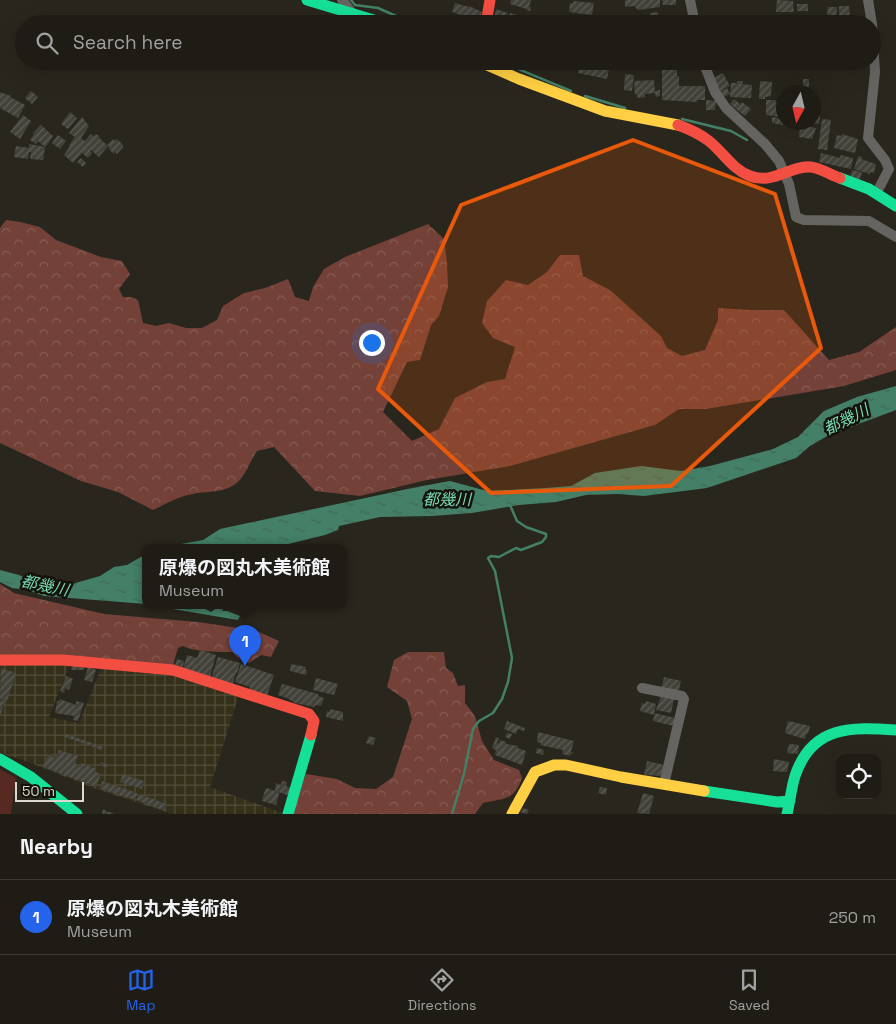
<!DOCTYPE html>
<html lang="en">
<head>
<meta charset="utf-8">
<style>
  :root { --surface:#1f1c16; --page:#27251f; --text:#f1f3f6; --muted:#a1a1a1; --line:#3c3a35; --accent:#2563eb }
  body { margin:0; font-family:"Space Grotesk","Noto Sans JP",sans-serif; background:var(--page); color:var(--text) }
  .controls { position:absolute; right:15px; bottom:15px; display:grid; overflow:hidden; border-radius:10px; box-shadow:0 5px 20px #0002 }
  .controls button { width:45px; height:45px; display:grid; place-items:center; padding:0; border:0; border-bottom:1px solid var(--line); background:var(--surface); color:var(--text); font:25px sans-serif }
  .compass { position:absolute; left:776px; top:85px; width:45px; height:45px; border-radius:50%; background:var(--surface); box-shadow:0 5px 20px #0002; rotate:188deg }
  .scale { position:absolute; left:15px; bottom:12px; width:69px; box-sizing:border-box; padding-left:5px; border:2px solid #dbd9ce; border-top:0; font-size:14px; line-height:18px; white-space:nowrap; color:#dbd9ce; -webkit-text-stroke:4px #14120b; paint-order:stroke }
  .you { position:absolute; left:371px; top:342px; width:18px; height:18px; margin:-12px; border:4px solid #fff; border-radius:50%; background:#1a73e8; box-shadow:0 0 0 8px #1a73e833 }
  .badge { display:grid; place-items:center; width:32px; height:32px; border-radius:50%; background:var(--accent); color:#fff; font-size:16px; font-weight:700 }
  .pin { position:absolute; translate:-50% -41px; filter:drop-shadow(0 1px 2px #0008) }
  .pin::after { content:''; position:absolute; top:26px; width:18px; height:15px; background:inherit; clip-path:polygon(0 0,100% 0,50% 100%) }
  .popup { position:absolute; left:142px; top:544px; width:205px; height:65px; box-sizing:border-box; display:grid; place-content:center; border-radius:10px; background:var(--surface); filter:drop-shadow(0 1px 4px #0005); font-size:16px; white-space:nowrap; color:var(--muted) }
  .popup b { font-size:19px; color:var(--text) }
  .popup::after { content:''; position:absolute; left:50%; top:100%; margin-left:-10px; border:10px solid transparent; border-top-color:var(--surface) }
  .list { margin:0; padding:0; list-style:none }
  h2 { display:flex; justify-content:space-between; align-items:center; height:65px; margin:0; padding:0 20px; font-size:21px }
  h2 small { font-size:16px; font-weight:400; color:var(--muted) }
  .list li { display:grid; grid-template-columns:32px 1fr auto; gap:15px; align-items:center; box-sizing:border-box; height:75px; padding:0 20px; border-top:1px solid var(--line) }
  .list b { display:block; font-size:19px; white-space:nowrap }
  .list p { margin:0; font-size:16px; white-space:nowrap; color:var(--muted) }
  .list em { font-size:16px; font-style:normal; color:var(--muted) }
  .icon { flex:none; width:28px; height:28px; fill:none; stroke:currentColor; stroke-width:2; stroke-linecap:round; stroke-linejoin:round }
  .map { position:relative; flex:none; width:896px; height:814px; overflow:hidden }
  .search { position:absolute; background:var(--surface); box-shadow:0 5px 20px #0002; left:15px; right:15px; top:15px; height:55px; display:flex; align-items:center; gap:12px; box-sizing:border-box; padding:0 18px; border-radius:28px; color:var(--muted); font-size:19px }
  .sheet { height:140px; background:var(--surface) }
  nav { display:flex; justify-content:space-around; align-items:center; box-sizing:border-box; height:70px; border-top:1px solid var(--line); background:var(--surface); font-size:14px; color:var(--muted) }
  nav a { display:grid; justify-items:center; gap:2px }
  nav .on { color:var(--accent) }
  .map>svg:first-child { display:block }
  .industrial { fill:url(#industrial-grid) }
  .forest { fill:url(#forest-crowns) }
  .pitch { fill:#562921 }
  .water { fill:url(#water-ripples) }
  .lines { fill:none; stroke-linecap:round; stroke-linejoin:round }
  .stream { stroke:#438067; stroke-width:2.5 }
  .building { fill:url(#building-hatch) }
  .street { stroke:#666461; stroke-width:10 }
  .fast { stroke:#16e098; stroke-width:11 }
  .slow { stroke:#ffcf43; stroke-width:11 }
  .jam { stroke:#f24e42; stroke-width:11 }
  .marked { fill:#e8590c; fill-opacity:0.2; stroke:#e8590c; stroke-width:4; stroke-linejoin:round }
  .labels { text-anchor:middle; stroke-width:5; stroke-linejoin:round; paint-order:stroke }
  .water-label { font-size:16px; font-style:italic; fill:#75d9b1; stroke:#14120b }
</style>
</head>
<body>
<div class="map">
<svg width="896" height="814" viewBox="0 0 896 814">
  <defs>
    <pattern id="industrial-grid" width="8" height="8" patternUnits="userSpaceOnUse" patternTransform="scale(1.25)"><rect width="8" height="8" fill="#35301a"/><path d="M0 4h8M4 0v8" fill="none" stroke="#524d3a"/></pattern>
    <pattern id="forest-crowns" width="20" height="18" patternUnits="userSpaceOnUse" patternTransform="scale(1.25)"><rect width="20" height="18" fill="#734138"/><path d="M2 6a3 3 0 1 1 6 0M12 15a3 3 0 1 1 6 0" fill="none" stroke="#865c54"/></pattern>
    <pattern id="water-ripples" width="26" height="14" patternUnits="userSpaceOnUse" patternTransform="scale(1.25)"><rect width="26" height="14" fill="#438067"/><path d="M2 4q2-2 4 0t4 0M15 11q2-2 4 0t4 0" fill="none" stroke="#436757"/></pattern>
    <pattern id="building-hatch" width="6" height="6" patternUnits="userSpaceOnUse" patternTransform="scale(1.25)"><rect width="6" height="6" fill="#42423b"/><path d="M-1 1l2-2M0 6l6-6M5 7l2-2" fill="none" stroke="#5d5d56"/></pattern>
  </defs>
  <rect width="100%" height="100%" fill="#29261d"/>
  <path class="industrial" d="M0 664H70L49 717 79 723 102 666 164 671 239 695 210 787 285 814H172L93 788 31 763 0 753Z"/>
  <path class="forest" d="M6 220 20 222 40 227 56 240 101 257 122 261 130 274 119 289 123 297H131L138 300 143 323 156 326 169 323 186 328H202L217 320 223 306 244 293 265 288 288 279 295 297 309 301 313 287 324 269 345 257 428 224 444 239 447 263 448 287 439 316 431 325 420 360 407 362 383 412 412 441 439 429 455 398 487 382 505 379 515 347 493 338 482 323 487 301 506 280 528 285 547 272 560 255H579L583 276 610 290 661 336 667 348 682 356 705 350 718 320V308L751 310H784L829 360 859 352 896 327V370L844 386 706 409H679L655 425 510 466 427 480 360 496 315 491 274 447 257 451C249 462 246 477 234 485 223 493 205 491 193 494 179 496 166 504 153 510L118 492 81 481 0 443V228Z
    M0 584 14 593 104 614 198 622 257 631 279 641 271 657 261 655 249 663 237 657 232 652C219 652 194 652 183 646L178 648 173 665 0 663Z
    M408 652H444L446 668 453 673 458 686 465 685V703L475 716 482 741 494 760 519 770 522 778C514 801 505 798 483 803L475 814H291L306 774 337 779 355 788 376 789 393 777 412 719 407 701 387 687 394 660Z"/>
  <path class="pitch" d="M0 769 16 778 11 814H0Z"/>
  <path class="water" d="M896 386V410L829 435 810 446 796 458 707 488 644 496 617 494 586 495 556 502 519 505 472 513 432 516 380 517 339 526 338 530 325 535 276 547H165L203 540 220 529 417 487 450 481 487 491 546 488 571 486 595 473 641 466 681 471 710 466 773 449 798 437 824 411 857 397Z
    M146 554V604L44 596 28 590 12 588 0 582V570L19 575 41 585 65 586 100 576 114 567 127 565Z
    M149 605H198L211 612 221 605H226L222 611H227L240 616 238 620Z"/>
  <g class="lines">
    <path class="stream" d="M351 0 355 5 378 8 414 24
      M499 61 571 91
      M585 96 625 108
      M682 119 731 131 747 140
      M452 814 464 774 473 729 479 721 493 713 502 699 508 682 512 658 495 571 488 558 491 556 499 557 516 548 521 550 542 542 546 537V534L526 527 517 521 510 505"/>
  </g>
  <path class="building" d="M511 0H531L529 7H531L530 11 526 10 527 9 510 4Z
    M625 0H660V7L638 10 634 6 625 7Z
    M662 0H676V5H663Z
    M777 0 793 1 794 12H776Z
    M573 1 594 3 592 15 569 12 570 3H573Z
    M455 3 469 7V6L482 12 478 23 461 17V15L452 12Z
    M797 4H808V11H797Z
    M839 6H849L850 19 839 20Z
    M828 7H837L836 23H826Z
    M496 9 508 13 506 21 494 18Z
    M658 12 659 18 651 20 650 13Z
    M510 13 517 15 515 23 507 20Z
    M525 15 539 20 538 24H522Z
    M633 16H640V24H633Z
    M580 61H599L610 64 607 79 578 73Z
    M642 61H656L657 69 642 70Z
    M662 70H677V76H679V86H705V100H697V102L662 100Z
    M723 73 730 86 719 91 713 78Z
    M625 74 634 75 632 91 624 90Z
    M803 79H809V87H803Z
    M654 80 655 91 660 90V96L656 97 655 93 645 94V97L638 98 637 94 635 95 634 81Z
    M737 81H743L742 84 752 85 751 98 730 97 731 83H737Z
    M760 81 772 82 771 96 765 97V99H759Z
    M727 88 730 94 723 97 720 91Z
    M31 91 38 97 32 104 25 98Z
    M0 92 11 96 10 97 25 105 18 118 0 108Z
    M734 99 740 104 742 102 751 109 745 116 730 104Z
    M706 100 716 101 715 110H706Z
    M766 100H776L775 102 784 104 783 115 781 117 766 115Z
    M70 112 77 118 68 129 61 124Z
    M23 115 31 121 20 139 10 132Z
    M814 115 820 116 819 124 814 123Z
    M82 117 89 126 81 138 85 141 91 134 94 136 96 134 100 137 99 138 108 146 99 157 91 150 90 151 92 153 88 158 82 153 73 163 64 155 70 146 69 145 75 137 69 133Z
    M772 117 784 119 783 125 772 123Z
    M822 119 831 120 827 150 818 149Z
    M786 122H796L795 128 785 126Z
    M41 125 53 136 47 145 45 147 38 141 36 144 30 140 34 134 33 133Z
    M803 126 816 128 812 139 799 137 800 127Z
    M842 134 858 139 855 153 834 148 837 135 841 136Z
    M58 135 66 141 60 149 52 143Z
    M113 139 115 141 117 139 123 145V147L117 154 115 152 114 154 108 148 110 147 107 145Z
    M29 144 45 147 43 160 30 159 31 152H29L28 159 14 157 16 146 29 148Z
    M821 153 840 158 841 155 853 158 851 169 819 162Z
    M858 156 862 157 861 159 876 164 874 173 870 172V174L854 169Z
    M81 158 86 163 83 167 77 162Z
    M852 170 862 172 860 180 850 177Z
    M200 650 216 655 210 677 183 669 187 655 197 658Z
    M218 657 240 663 237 673 226 669 236 673 232 686 211 679Z
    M177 659 184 661 183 667 175 665Z
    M241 664 274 675 267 696 249 692 250 687 235 682Z
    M291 664 306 667 305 670H307L306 675 290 671Z
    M72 666H84V670H71Z
    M88 667 96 670 92 682 84 680Z
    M1 668 16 673 7 701 0 699Z
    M66 676 73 679 69 690 65 688 64 693 60 691Z
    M664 677 681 681 678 693 661 689Z
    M316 678 338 684 334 695 313 690Z
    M282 684 318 694V696L324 698 321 706 315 705 314 707 295 703 287 698 278 695Z
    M661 696 674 699 671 713 656 710Z
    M60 699 76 705V701L84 703 78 721 73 720 74 716 55 713 57 701H59Z
    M0 700 5 701 0 716Z
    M646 701 656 704 654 715 640 711 642 703 645 704Z
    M330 709 343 712V721L326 717 327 711 330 712Z
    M655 713 675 718 674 726 653 721Z
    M507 721 525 728 524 731 518 729 516 734 504 729Z
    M788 721 810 726 808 734H806L805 739 785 733Z
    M538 732 574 741 571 752H573L572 754H571L570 756 562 754 563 750 540 745 541 743 537 742Z
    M507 733 512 734 510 739 505 737Z
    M66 734 103 747 102 750 65 737Z
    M369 736 376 738 373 745 366 743Z
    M496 737 499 738 497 743H499L500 740 506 742V744L518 746V748L526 751 522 765 495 755 496 750 492 748Z
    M789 744 799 745 798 754 787 753Z
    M537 748 544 750 543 755 536 753Z
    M59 750 78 756 75 765 87 769 80 766 81 763 96 769 95 772 101 774 96 787 43 767 48 755 56 758Z
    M774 759 789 762 787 772 773 771Z
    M647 761 664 765 662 776 644 775Z
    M101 762 108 765 107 768 100 765Z
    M123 774 144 781 142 789 120 782Z
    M102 781 137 793 135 800 100 789Z
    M282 781 287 782 286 786 292 788 290 796 278 792 279 794 276 805 262 801 265 790 267 788 275 791 276 783 281 785Z
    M600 787 607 788 606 795 598 793Z
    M643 793 654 796 649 814 637 813Z
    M139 794 167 804 165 811 136 800Z
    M523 808 529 810 527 814 520 812Z
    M103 809 106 811 115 814H102Z"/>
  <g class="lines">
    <path class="street" d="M342 0 353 14
      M690 0 695 24
      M868 0 872 24
      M872 24 875 72 868 138 885 160 889 169 877 192
      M703 61 715 92 726 108 765 144 779 161 789 184 796 217 804 220 869 221 896 237
      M642 688 682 696 684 699 664 784"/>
    <path class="fast" d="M307 0 387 24
      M840 178 869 189 896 206
      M0 759 31 777 77 814
      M704 791 777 802 790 801
      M288 814 311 735
      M787 814C790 802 791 789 795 776 812 725 852 727 896 730"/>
    <path class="slow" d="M478 61 519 79 605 111 678 125
      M512 814 535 772 554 765H566L621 777 704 791"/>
    <path class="jam" d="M486 24 490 0
      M678 125C689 129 700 134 709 141 724 153 732 169 750 176 773 185 790 165 811 167 820 168 831 175 840 178
      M0 660H63L173 670 309 714 314 721 311 735"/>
  </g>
  <path class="marked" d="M633 140 775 194 821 348 671 486 491 493 378 389 461 205Z"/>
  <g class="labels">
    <g class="water-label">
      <text transform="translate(846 419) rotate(-27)" y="6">都幾川</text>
      <text x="447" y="505">都幾川</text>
      <text transform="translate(45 585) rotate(12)" y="6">都幾川</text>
    </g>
  </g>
</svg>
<div class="controls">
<button><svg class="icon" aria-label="locate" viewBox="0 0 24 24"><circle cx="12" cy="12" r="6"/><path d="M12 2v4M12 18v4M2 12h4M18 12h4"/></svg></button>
</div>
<svg class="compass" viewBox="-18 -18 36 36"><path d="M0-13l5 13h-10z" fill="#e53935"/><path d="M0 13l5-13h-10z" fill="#a1a1a1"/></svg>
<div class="scale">50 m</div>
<div class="you"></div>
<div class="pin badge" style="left:245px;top:666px">1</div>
<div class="popup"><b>原爆の図丸木美術館</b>Museum</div>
<div class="search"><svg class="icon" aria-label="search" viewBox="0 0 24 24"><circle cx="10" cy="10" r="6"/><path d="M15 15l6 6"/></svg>Search here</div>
</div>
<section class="sheet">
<h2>Nearby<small></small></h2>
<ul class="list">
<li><span class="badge">1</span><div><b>原爆の図丸木美術館</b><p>Museum</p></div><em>250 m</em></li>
</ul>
</section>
<nav>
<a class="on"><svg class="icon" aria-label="map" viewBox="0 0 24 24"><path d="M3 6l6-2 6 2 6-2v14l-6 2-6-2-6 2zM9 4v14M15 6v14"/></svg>Map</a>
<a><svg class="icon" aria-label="directions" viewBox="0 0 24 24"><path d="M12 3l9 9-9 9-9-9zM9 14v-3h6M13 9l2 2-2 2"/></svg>Directions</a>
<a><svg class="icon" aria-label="saved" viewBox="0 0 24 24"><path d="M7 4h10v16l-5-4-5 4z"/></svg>Saved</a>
</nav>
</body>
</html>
